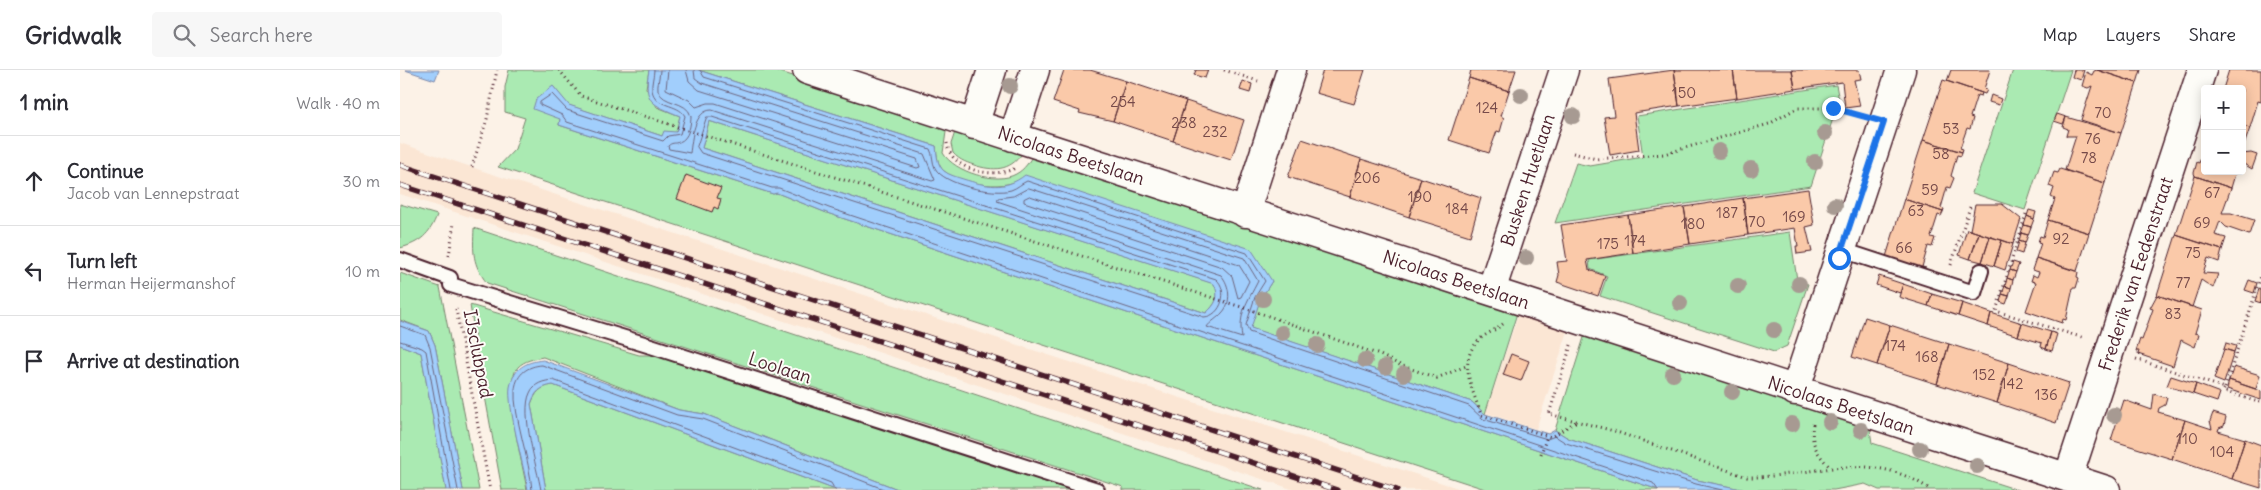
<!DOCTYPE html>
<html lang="en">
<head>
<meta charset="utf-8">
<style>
  :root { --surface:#fff; --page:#f7f7f7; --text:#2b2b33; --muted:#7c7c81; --line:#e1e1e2 }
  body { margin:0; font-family:Delius,sans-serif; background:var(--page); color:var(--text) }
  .controls { position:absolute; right:15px; top:15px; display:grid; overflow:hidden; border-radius:5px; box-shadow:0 2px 12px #0003 }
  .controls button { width:45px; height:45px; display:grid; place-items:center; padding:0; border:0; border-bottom:1px solid var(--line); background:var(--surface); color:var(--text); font:25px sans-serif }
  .stop { position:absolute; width:15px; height:15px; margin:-11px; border:4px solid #1a73e8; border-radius:50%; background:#fff }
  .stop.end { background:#1a73e8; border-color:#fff; box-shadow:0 1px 5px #0008 }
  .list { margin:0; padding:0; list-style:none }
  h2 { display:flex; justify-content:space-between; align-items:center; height:65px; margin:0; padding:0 20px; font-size:21px }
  h2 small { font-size:16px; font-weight:400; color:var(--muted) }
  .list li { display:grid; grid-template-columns:32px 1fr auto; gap:15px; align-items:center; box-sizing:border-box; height:90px; padding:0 20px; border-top:1px solid var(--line) }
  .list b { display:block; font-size:19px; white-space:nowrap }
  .list p { margin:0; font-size:16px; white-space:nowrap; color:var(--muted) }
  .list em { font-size:16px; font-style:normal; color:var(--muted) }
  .icon { flex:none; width:28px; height:28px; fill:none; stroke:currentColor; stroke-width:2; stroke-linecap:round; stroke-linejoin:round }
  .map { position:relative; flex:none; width:1861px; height:420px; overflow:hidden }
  header { display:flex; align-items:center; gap:30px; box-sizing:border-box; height:70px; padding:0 25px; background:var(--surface); border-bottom:1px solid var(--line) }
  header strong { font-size:24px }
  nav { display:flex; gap:28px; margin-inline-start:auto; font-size:18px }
  .search { width:350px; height:45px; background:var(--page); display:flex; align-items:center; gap:12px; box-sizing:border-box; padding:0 18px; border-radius:5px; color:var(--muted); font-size:19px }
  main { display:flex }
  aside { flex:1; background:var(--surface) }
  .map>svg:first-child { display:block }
  .built { fill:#fbe6d4 }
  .green { fill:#aaeab2; stroke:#7a846e }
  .water { fill:#a1cefc; stroke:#7e88a8; fill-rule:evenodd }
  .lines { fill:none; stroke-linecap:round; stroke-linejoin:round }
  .shore { stroke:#6d657f; stroke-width:1 }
  .building { fill:#fac9a9; stroke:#4a1f2b }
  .service-casing { stroke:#4a1f2b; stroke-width:18 }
  .minor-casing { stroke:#4a1f2b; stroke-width:31 }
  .path { stroke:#4a1f2b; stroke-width:3; stroke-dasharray:1 4; stroke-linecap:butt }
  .service { stroke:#fdfcf7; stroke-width:14 }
  .minor { stroke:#fdfcf7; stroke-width:28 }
  .rail-casing { stroke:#4a1f2b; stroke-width:5.5 }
  .rail { stroke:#fdfcf7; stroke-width:4; stroke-dasharray:11; stroke-linecap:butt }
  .tree { fill:#a79a92 }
  .route { stroke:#1a73e8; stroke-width:6 }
  .labels { text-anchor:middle; stroke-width:4; stroke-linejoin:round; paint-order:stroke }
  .number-label { font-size:15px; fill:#764a4a }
  .street-label { font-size:18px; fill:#4a1f2b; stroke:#fdfcf7 }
</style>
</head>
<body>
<header>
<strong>Gridwalk</strong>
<div class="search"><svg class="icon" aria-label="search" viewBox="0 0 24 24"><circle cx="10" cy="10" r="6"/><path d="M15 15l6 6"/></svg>Search here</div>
<nav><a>Map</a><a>Layers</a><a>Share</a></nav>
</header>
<main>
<aside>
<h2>1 min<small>Walk · 40 m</small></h2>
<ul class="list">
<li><svg class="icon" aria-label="ahead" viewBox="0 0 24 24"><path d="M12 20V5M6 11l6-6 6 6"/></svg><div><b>Continue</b><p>Jacob van Lennepstraat</p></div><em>30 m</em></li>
<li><svg class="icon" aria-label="left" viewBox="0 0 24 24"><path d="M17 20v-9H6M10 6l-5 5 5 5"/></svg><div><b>Turn left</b><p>Herman Heijermanshof</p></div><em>10 m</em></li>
<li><svg class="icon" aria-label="arrive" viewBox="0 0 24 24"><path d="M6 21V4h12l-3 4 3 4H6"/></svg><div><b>Arrive at destination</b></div></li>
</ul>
</aside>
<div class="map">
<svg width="1861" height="420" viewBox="0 0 1861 420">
  <rect width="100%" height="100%" fill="#fcf2e7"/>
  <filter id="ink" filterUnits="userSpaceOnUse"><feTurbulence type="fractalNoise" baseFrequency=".02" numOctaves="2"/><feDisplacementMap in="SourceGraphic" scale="10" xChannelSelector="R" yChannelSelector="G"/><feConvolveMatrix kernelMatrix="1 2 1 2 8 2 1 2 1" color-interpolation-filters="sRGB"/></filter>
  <g filter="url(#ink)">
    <path class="built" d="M0 73 92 104 1064 420H894L874 413 0 124Z
      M1118 245 1168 261 1136 359 1086 343Z"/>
    <path class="green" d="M109 0H249L246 18 257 37 280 46 276 62 262 66 168 35 153 16 160 49 159 55 373 124 377 123 427 143 1259 420H1088L98 97 115 79 125 48 105 42V17Z
      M298 0H374L547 55 543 83C554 102 597 115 616 104 625 99 629 92 634 83L1118 240 1085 344 1072 332 850 258 860 230 872 211 619 110C602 120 559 114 544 101 537 95 537 85 536 76Z
      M1613 0H1671L1625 140 1572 123Z
      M1436 15 1439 30 1411 116 1155 153 1176 93 1190 96 1243 87 1237 46Z
      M309 51 815 214C820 227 816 234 806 243L302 78Z
      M556 59 624 81C612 99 598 102 577 96 568 93 560 91 553 83L551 74Z
      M0 134 37 145C30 164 20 173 0 178Z
      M74 158 863 420H723V417L87 213C72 194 73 182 74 158Z
      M1390 162 1397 210 1408 214 1387 276 1374 282 1200 226 1207 206 1190 199 1189 190Z
      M0 203 40 217 79 420H63L35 275 29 261 0 250Z
      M70 235 239 285H256L671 420H500L304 344 279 340 143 287C134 289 125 290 118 297 101 316 123 394 127 420H102L79 293Z
      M1186 261 1469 353 1472 373 1618 420H1479L1465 414 1434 420H1346L1297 410 1168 368 1155 360Z
      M0 275 21 283 46 420H0Z
      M153 315 436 420H146L131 334C136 322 140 317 153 315Z"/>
    <path class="water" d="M5 0H39L35 10Z
      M249 0H298L536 76C537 85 537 95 544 101 549 105 557 107 563 109 586 116 605 121 625 105L851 179 872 211 860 230 851 258 1072 332 1085 344 1148 364 1155 360 1168 368 1297 410 1346 420H1259L427 143 377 123 373 124 159 55 160 49 133 39 136 29 153 16 169 35 262 66 264 61 276 62 280 46C252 34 243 33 249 0ZM309 51 814 214C820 227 816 234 806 243L302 78Z
      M0 251 29 261 35 275 63 420H46L21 283 0 275Z
      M143 290 279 340 304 344 500 420H436L153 315C140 317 135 322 131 334L146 420H128C124 398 107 335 110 317 114 298 125 292 143 290Z"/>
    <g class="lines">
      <path class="shore" d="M254 0C254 6 251 14 252 20 255 38 278 33 285 46L280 64 268 66 263 71 167 40 152 24 140 32V35L162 45 167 52 372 118H379L429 138 1253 413 1258 420
        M260 0C260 6 257 14 258 20 262 35 287 30 291 46 291 54 289 69 279 72 274 74 272 72 268 76L269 79 290 83C292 69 294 40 312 40L532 111 535 110 524 84 302 13 295 8 294 0
        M268 0 266 19 289 30 296 37 308 33H315L517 98 520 97 517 89 299 20 289 11 286 0
        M300 0 304 7 530 79C533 84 532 92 535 98 544 115 593 125 611 120 617 118 622 113 627 111L847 183 865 211 855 227 846 255 849 262 1069 336 1083 349 1147 369 1155 366 1166 373 1296 414 1322 420
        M307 47H312L816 209C829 220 822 246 804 247L301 83 297 77Z
        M629 118 844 188 858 211C847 233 838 243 842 268L807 257C810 252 818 248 822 243 832 233 830 215 821 205L597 131 598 128 613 126Z
        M630 126 839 195 849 211 841 227 838 228 832 206 822 197 624 132V129Z
        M0 256 25 265 30 277 58 420
        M0 271 22 278 26 281 51 420
        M132 420C130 390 113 346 115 319 117 303 128 296 142 295L277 345 303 349 486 420
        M141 420C137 397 120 343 130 323 134 313 144 311 153 310L431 413 435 420"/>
    </g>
    <path class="building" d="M664 0H690L726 11 713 51 679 43 680 41 653 32Z
      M796 0H808L805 8 794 5Z
      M923 0H965L954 34 916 23Z
      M1071 0H1116L1109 21 1069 8Z
      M1274 0 1279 36 1234 43 1239 80 1210 85 1204 47 1214 46 1209 9Z
      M1274 0H1333L1337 28 1279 36Z
      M1333 0H1392L1395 19 1337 28Z
      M1392 0H1459L1461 9 1454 10 1460 36 1445 38 1442 12 1395 19Z
      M1551 0H1590L1584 19 1587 20 1585 24 1547 11Z
      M1674 0H1684L1681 10 1672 7Z
      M1697 0 1737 13 1721 63 1681 50 1692 16 1688 18 1682 16 1686 2 1692 5 1694 1Z
      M1697 0H1741L1737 13Z
      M1829 0H1861V32L1858 31 1850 58 1842 56V19H1823Z
      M1069 8 1109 21 1101 46 1104 48 1100 62 1097 61 1089 83 1049 70Z
      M1543 10 1582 23 1581 26 1577 25 1570 47 1573 48 1570 59 1567 58 1560 78 1563 79 1562 82 1523 70Z
      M726 11 786 31 773 71 713 51Z
      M843 11 852 14 850 23 840 20Z
      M1591 25 1601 29 1599 35 1589 32Z
      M786 31 844 50 831 90 773 71Z
      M1657 44 1666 47 1663 54 1654 51Z
      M1666 47 1721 63 1705 113 1665 100 1676 66H1666L1668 59 1663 57Z
      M1842 56 1850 58 1842 81Z
      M902 69 961 89 950 127 888 107Z
      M1523 70 1562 82 1561 86 1557 85 1551 106 1554 108 1550 118 1547 117 1541 138 1544 139 1543 142 1504 129Z
      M1805 77V101H1836L1831 118 1795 106 1794 103 1797 92 1799 93Z
      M1851 83 1857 85 1852 99 1842 93V84Z
      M961 89 1021 108 1009 147 950 127Z
      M1660 99 1705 113 1689 163 1648 150 1655 129 1651 127 1654 118 1649 116 1654 102 1658 103Z
      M286 105 321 118 317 128 321 129 318 139 314 137 312 142 277 129Z
      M1795 106 1831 118 1822 143H1831L1854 150 1849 165 1826 157 1820 151 1815 165 1826 168 1822 180 1776 165Z
      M1021 108 1081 128 1070 166 1009 147Z
      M1408 119 1414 155 1406 157 1412 182 1397 184 1396 176H1398L1395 158 1348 165 1343 128Z
      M1343 128 1348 165 1290 174 1284 137Z
      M1504 129 1543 142 1541 146 1538 145 1531 167 1535 168 1532 177 1528 176 1522 197 1526 198 1524 203 1485 190Z
      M1575 134H1602L1621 149 1613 174 1570 160Z
      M1284 137 1290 174 1233 183 1228 145Z
      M1629 140 1636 142 1634 149 1627 146Z
      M1228 145 1233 183 1187 190 1189 200 1205 206 1198 226 1157 212 1159 205 1157 192 1167 191 1161 155Z
      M1627 146 1634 149 1631 157 1624 155Z
      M1648 150 1689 163 1677 201 1636 188 1641 173 1638 172 1640 166 1643 167Z
      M1624 155 1631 157 1628 165 1621 163Z
      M1567 159 1579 163 1570 189 1559 185Z
      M1579 163 1590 167 1582 192 1570 189Z
      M1621 163 1628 165 1625 173 1619 171Z
      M1776 165 1822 180 1819 192 1808 188 1803 203 1818 204 1813 218 1801 210 1792 237 1757 225Z
      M1590 167 1602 170 1594 196 1582 192Z
      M1602 170 1613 174 1605 200 1594 196Z
      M1619 171 1625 173 1622 184 1616 182Z
      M1636 188 1678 202 1677 207 1679 208 1676 218H1673L1666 250 1663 249 1662 253 1626 241 1636 212 1631 211 1633 205 1637 207 1639 202 1632 200Z
      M1613 192 1619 194 1616 202 1610 200Z
      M1610 200 1616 202 1613 210 1607 208Z
      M1479 206 1503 214 1500 223 1476 215Z
      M1607 208 1613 210 1611 218 1605 216Z
      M1849 210 1857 213 1854 223 1845 220Z
      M1503 214 1532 224 1528 236 1499 227Z
      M1605 216 1611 218 1609 226 1602 224Z
      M1859 219 1861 220V233L1855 231Z
      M1532 224 1562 233 1558 246 1528 236Z
      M1602 224 1609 226 1606 234 1600 232Z
      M1757 225 1802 240 1795 263 1799 264 1795 277 1781 270 1773 296 1738 284 1739 281H1736L1740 269 1742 270 1753 239 1750 238Z
      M1562 233 1591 243 1588 256 1558 246Z
      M1591 243 1622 253 1618 266 1588 256Z
      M1465 247 1490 255 1477 295 1452 287Z
      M1622 253 1651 262 1646 279 1641 277 1642 273 1618 266Z
      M1490 255 1549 274 1537 314 1477 295Z
      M1651 262 1657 264 1652 281 1646 279Z
      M1826 273 1836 276 1834 282 1824 279Z
      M1549 274 1609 293 1597 333 1537 314Z
      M1824 279 1834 282 1824 313 1814 309Z
      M1111 284 1129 291 1121 311 1103 305Z
      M1609 293 1669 313 1656 353 1597 333Z
      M1834 297 1860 305 1856 319 1829 310Z
      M1771 306 1796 314 1793 324 1767 316Z
      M1829 310 1861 321V330L1827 319Z
      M1796 314 1820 323 1817 332 1793 324Z
      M1754 324 1767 328 1765 335 1759 338 1758 342 1785 350 1772 389 1711 370 1724 330 1752 340Z
      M1813 343 1826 347 1824 356 1819 358 1818 361 1845 369 1832 409 1772 389 1785 350 1812 359 1810 351Z
      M1845 369 1861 375V418L1832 409Z"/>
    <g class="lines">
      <g class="service-casing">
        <path id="service" d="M1442 180 1574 223 1581 201
          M0 190 50 208
          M51 215 254 277 697 420"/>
      </g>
      <g class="minor-casing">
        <path id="minor" d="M407 0 1706 420
          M574 55 592 0
          M613 67 635 0
          M845 143 891 0
          M1091 221 1164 0
          M1395 321 1501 0
          M1668 408 1802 0"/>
      </g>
      <path class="path" d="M159 0 181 26 857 242 980 285 1000 295 1037 308 1066 296
        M824 0 858 11
        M547 73C550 101 596 110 617 97
        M1173 83 1196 89 1264 84 1369 54 1397 38H1433L1457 44
        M72 97 87 49 97 0
        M1626 144 1596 241 1684 268
        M49 186 54 153
        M1551 195 1571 134
        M56 239 90 420
        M1103 254C1096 260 1087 263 1080 269 1056 291 1073 319 1081 345L1151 367 1177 351
        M1171 275 1149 344 1214 361 1347 407C1413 408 1468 376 1531 420
        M1736 289 1825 318 1823 321 1861 333
        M1825 318 1861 206
        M1413 354C1410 373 1417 384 1430 397
        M1141 384 1147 366"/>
      <use href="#service" class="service"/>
      <use href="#minor" class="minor"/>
      <g class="rail-casing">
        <path id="rail" d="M0 95 997 420
          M0 115 937 420"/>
      </g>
      <use href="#rail" class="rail"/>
    </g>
    <g class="tree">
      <circle cx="610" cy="16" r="8"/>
      <circle cx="1121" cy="25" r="8"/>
      <circle cx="1173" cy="46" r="8"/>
      <circle cx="1425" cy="63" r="8"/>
      <circle cx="1319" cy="81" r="8"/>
      <circle cx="1415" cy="92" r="8"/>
      <circle cx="1351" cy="99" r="8"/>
      <circle cx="1435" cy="135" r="8"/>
      <circle cx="1126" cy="188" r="8"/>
      <circle cx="1399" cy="214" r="8"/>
      <circle cx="1338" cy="216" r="8"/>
      <circle cx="863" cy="229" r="8"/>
      <circle cx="1280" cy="233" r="8"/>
      <circle cx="1374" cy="260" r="8"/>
      <circle cx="882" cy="263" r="8"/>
      <circle cx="917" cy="275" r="8"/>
      <circle cx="965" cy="290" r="8"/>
      <circle cx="985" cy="297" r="8"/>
      <circle cx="1004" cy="304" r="8"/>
      <circle cx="1273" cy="304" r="8"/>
      <circle cx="1332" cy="322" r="8"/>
      <circle cx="1714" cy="345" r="8"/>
      <circle cx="1430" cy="352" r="8"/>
      <circle cx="1392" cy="354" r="8"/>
      <circle cx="1461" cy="360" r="8"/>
      <circle cx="1520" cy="379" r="8"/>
      <circle cx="1577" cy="396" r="8"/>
    </g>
  </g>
  <g class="lines" filter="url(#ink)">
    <path class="route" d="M1433 38 1484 52 1439 188"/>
  </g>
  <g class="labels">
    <g class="number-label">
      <text x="1284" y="28">150</text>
      <text x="723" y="37">254</text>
      <text x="1087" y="43">124</text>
      <text x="1703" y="48">70</text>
      <text x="784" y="58">238</text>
      <text x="1551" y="64">53</text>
      <text x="815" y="67">232</text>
      <text x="1693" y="74">76</text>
      <text x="1541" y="89">58</text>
      <text x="1689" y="93">78</text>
      <text x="967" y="113">206</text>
      <text x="1530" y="125">59</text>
      <text x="1812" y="128">67</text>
      <text x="1020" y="132">190</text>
      <text x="1057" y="144">184</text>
      <text x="1516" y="146">63</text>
      <text x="1327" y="148">187</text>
      <text x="1394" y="152">169</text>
      <text x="1354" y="157">170</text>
      <text x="1802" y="158">69</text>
      <text x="1293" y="159">180</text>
      <text x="1661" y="174">92</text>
      <text x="1235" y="176">174</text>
      <text x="1208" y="179">175</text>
      <text x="1504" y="183">66</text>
      <text x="1793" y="188">75</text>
      <text x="1783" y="218">77</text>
      <text x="1773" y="249">83</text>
      <text x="1495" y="281">174</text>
      <text x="1527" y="292">168</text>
      <text x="1584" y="310">152</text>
      <text x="1612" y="319">142</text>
      <text x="1646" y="330">136</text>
      <text x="1787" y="374">110</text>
      <text x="1822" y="387">104</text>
    </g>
    <g class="street-label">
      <text transform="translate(671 86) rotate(18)" y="6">Nicolaas Beetslaan</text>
      <text transform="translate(1128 110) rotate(-72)" y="6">Busken Huetlaan</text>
      <text transform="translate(1736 204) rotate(-72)" y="6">Frederik van Eedenstraat</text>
      <text transform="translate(1056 210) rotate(18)" y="6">Nicolaas Beetslaan</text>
      <text transform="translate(78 284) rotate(79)" y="6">IJsclubpad</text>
      <text transform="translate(380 298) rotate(18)" y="6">Loolaan</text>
      <text transform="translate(1441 336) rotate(18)" y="6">Nicolaas Beetslaan</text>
    </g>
  </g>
</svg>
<div class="controls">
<button>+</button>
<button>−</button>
</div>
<div class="stop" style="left:1439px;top:188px"></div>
<div class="stop end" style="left:1433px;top:38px"></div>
</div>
</main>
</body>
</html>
